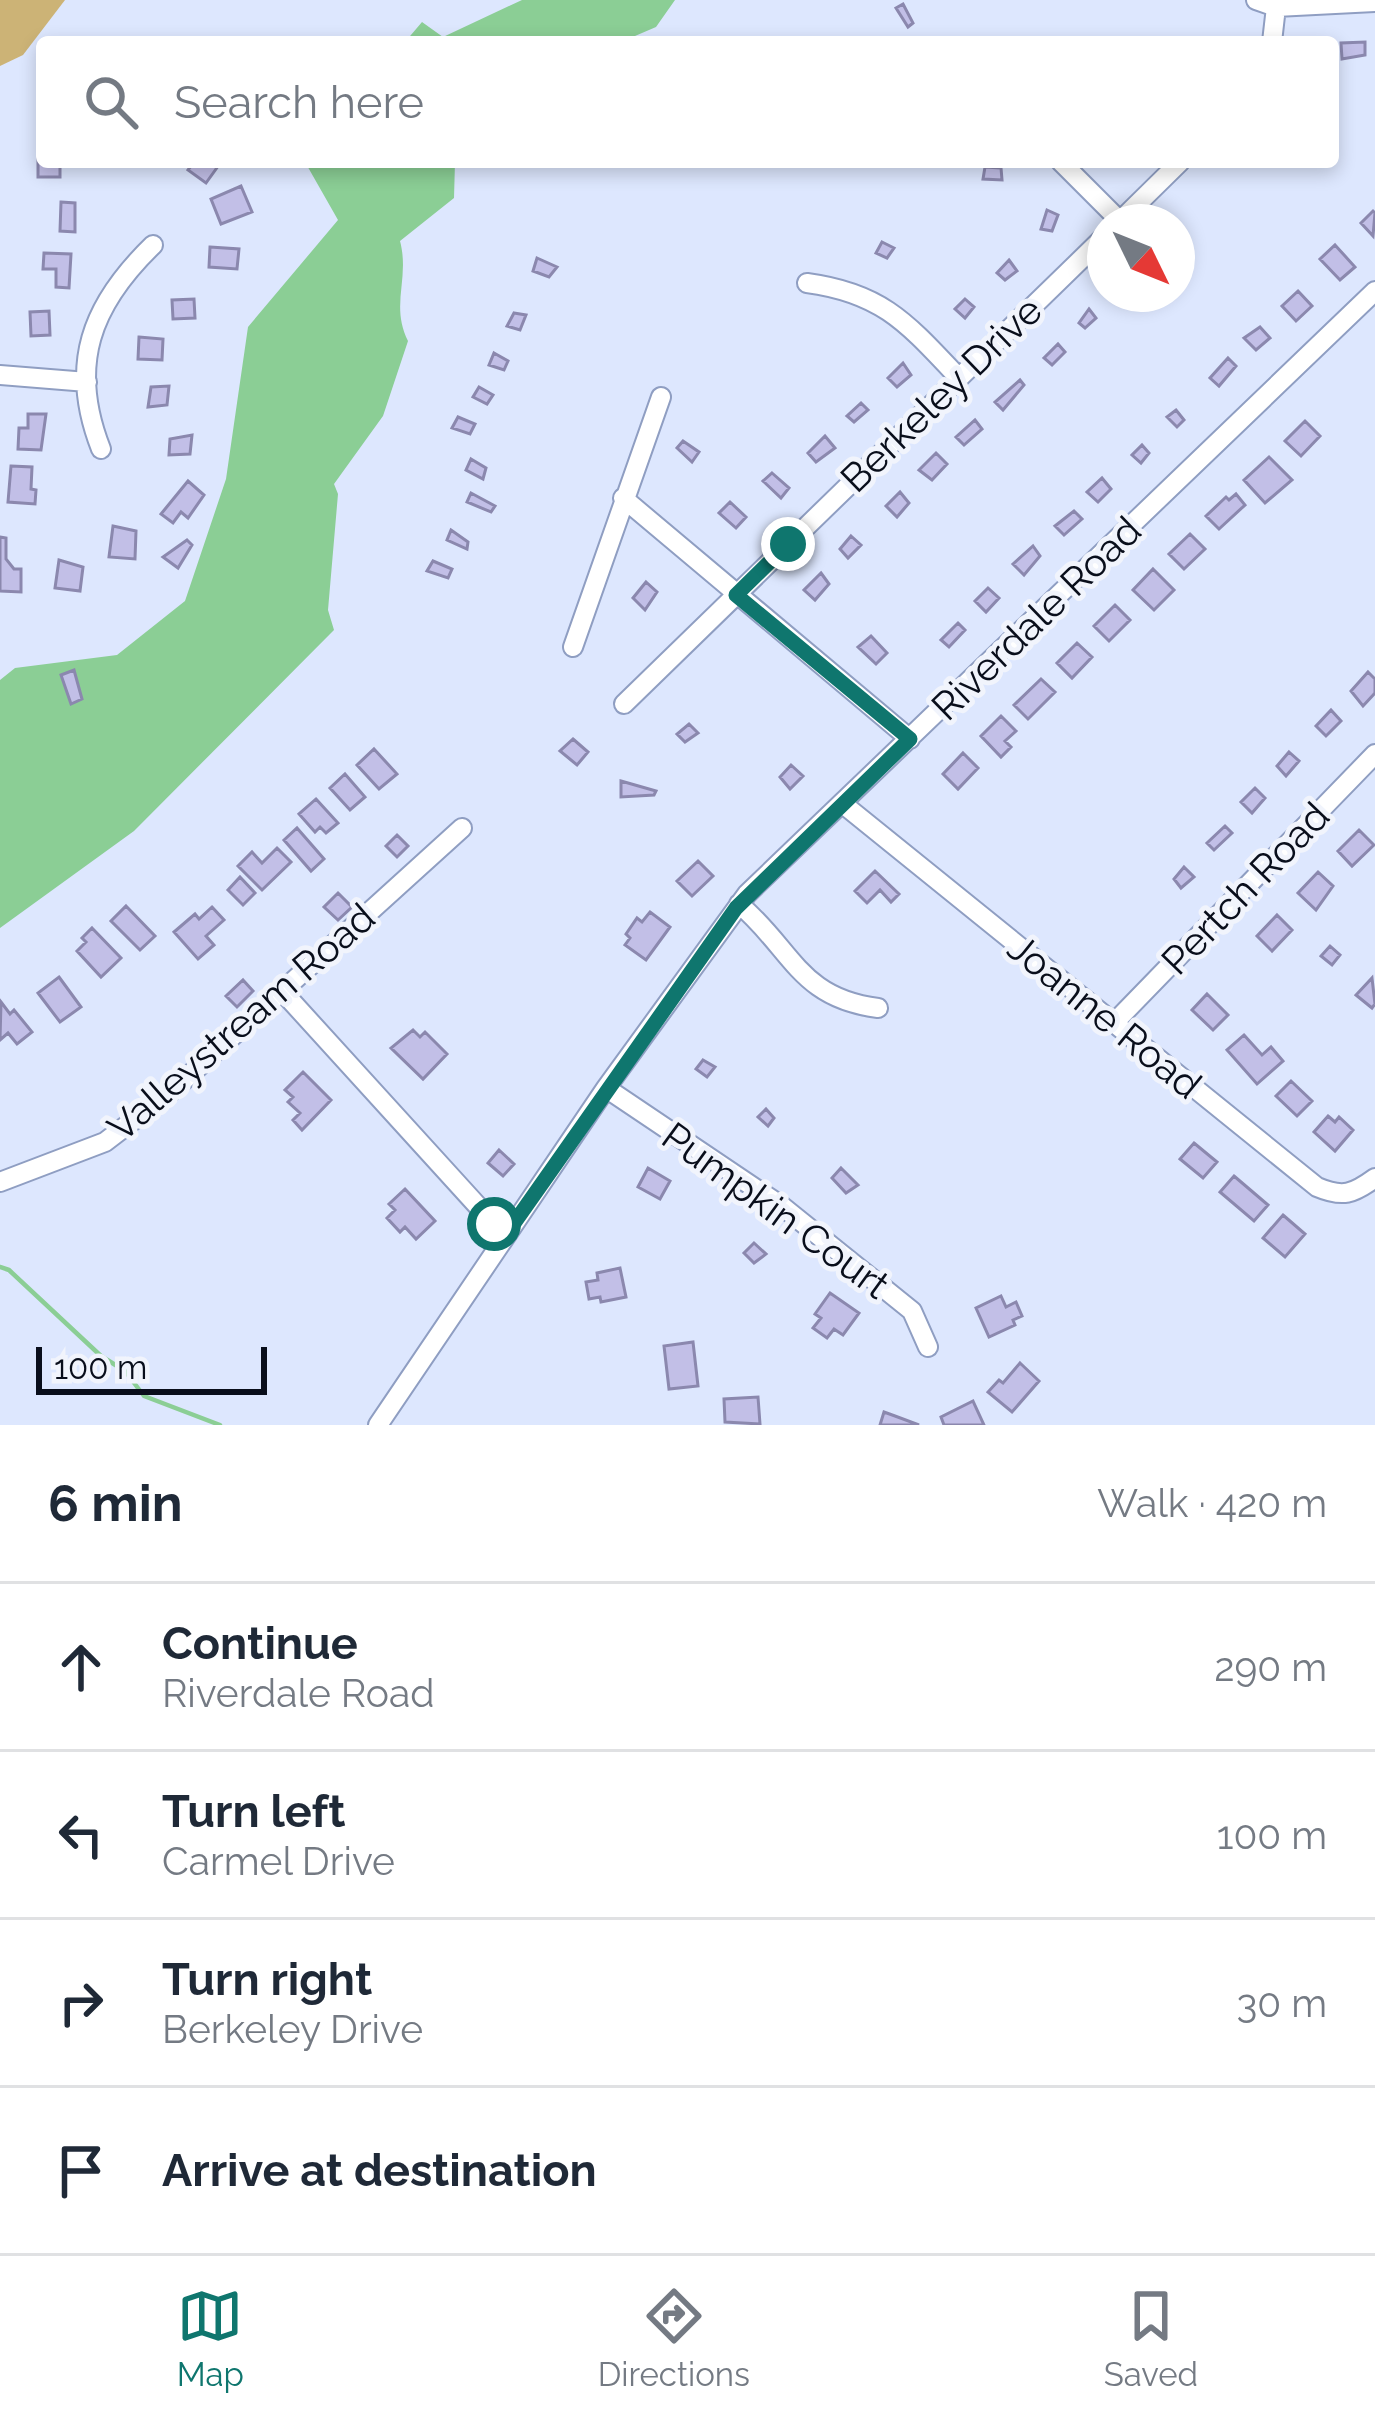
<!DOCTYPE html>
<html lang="en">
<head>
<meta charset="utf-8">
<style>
  :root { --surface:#fff; --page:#f2f2f3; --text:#1f2937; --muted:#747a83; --line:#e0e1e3; --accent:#0f766e }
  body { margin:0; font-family:Raleway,sans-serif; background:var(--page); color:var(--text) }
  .compass { position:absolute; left:1087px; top:204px; width:108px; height:108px; border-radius:50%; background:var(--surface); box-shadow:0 6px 18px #0003; rotate:133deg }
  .scale { position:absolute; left:36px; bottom:30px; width:231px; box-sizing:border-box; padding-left:12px; border:6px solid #090e1b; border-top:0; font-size:33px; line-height:42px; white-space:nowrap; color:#090e1b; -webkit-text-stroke:9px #f1f4fc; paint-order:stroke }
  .stop { position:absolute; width:36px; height:36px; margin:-27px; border:9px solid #0f766e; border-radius:50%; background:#fff }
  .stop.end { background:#0f766e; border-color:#fff; box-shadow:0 3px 12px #0008 }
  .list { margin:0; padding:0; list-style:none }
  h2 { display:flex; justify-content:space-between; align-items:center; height:156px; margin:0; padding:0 48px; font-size:51px }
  h2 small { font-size:39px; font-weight:400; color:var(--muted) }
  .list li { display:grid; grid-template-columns:78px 1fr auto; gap:36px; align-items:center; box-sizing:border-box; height:168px; padding:0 48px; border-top:3px solid var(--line) }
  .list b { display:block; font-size:45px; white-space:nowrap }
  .list p { margin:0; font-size:39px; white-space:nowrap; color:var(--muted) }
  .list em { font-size:39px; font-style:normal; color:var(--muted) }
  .icon { flex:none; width:66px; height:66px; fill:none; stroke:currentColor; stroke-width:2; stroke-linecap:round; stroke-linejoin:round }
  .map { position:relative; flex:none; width:1375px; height:1425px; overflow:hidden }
  .search { position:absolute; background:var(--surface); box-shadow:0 6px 18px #0003; left:36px; right:36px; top:36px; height:132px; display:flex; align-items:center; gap:30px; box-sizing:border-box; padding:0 42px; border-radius:12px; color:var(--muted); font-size:45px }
  .sheet { height:828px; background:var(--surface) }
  nav { display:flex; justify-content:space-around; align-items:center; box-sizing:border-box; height:168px; border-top:3px solid var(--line); background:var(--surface); font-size:33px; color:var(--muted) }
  nav a { display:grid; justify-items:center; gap:6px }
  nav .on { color:var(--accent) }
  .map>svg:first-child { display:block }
  .green { fill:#ccb376 }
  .water { fill:#8bce95 }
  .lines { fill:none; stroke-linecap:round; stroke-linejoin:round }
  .stream { stroke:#8bce95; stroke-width:4.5 }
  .building { fill:#c2bfe7; stroke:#8b88ae; stroke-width:3 }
  .minor-casing { stroke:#8f9ec2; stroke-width:22 }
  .minor { stroke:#fff; stroke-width:18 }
  .route { stroke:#0f766e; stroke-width:15 }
  .labels { text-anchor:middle; stroke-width:10; stroke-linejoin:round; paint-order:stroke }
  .street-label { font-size:39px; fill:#090e1b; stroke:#f1f4fc }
</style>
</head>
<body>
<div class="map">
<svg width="1375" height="1425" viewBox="0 0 1375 1425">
  <rect width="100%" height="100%" fill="#dde7fe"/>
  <path class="green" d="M0 0H65L23 55 0 66Z"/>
  <path class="water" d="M522 0H675L656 27 621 42H405L422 22 443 37Z
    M305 162H455L454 198 400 241C410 279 390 305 408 341L383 416 334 484 338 494 328 610 334 630 134 831 0 928V680L15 668 117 655 185 601 226 479 248 327 338 220Z"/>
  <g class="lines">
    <path class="stream" d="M0 1267 9 1270 101 1356 125 1371 144 1396 220 1425"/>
  </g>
  <path class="building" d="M903 4 913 23 908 27 896 8Z
    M1365 42V55L1342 59 1341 43Z
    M38 151H42V162H60V177H38Z
    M194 162H221L206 183 188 170Z
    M985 167 1001 168 1002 180 983 179Z
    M241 186 252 212 221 224 211 199Z
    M61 202 75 203V232L60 231Z
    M1047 210 1058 215 1052 231 1041 229Z
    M1373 211 1375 213 1373 236 1361 223Z
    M882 242 894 248 887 258 876 253Z
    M1335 245 1355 267 1340 280 1320 259Z
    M210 247 239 249 237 269 209 267Z
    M44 253 71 254 69 288 56 287V269H43Z
    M537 258 557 267 549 277 533 271Z
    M1009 260 1017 271 1005 280 997 273Z
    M1298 291 1312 306 1296 321 1282 306Z
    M194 299 195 318 173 319 172 300Z
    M965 299 974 307 965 318 955 309Z
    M1089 309 1096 318 1085 328 1079 323Z
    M49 311 50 335 31 336 30 312Z
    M514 313 526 315 520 330 507 326Z
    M1260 327 1270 338 1256 350 1244 338Z
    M139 337 163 339 162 360 138 359Z
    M1058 344 1065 352 1052 365 1044 358Z
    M494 353 508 361 504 370 489 365Z
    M1228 358 1236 366 1219 386 1210 378Z
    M903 363 911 375 897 387 888 378Z
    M1020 380 1024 385 1003 410 995 402Z
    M169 386 167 405 148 407 151 387Z
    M479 387 493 395 487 404 473 397Z
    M861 403 868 410 854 422 847 416Z
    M1176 410 1184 420 1177 427 1167 417Z
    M28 414H46L41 450 18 449 19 428H28Z
    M458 417 475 424 470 434 452 428Z
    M975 420 982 429 964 445 956 437Z
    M1305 421 1320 436 1301 456 1285 441Z
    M192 435 190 454 169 455 170 439Z
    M825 436 835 448 816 462 808 453Z
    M683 441 699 452 692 462 677 448Z
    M1142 445 1149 453 1141 463 1132 455Z
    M936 453 947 464 932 480 919 470Z
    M1269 457 1292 480 1265 503 1244 480Z
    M471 459 486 468 483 479 466 470Z
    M11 466 32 467 31 489 36 490 35 504 8 502Z
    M772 473 789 488 781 498 763 481Z
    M1102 478 1111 489 1098 502 1087 492Z
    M188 481 204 495 188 518 181 512 173 523 161 514Z
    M900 492 909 503 897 517 886 506Z
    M471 493 495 506 491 512 467 502Z
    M1236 494 1245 505 1219 529 1206 516 1226 497 1229 500Z
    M730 502 746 517 736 528 719 513Z
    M1074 511 1082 519 1064 535 1055 526Z
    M113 526 136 531 135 559 109 557Z
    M451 530 468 542 467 549 447 540Z
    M1190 534 1205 549 1184 569 1169 554Z
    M851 536 861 545 848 558 840 549Z
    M0 537 6 538V559L14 569H21V592L0 591Z
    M187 540 192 545 178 568 163 557Z
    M1033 546 1040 556 1024 575 1013 564Z
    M59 560 83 567 80 591 55 588Z
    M433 561 452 569 448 578 427 571Z
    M1153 569 1174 590 1154 610 1133 590Z
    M821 573 829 584 815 600 804 590Z
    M646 582 657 592 645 610 633 598Z
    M988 588 999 598 986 612 975 601Z
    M1115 605 1130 620 1109 641 1094 626Z
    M958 623 965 630 949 647 941 640Z
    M871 636 887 653 876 664 858 647Z
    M1077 643 1092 657 1072 678 1057 663Z
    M74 670 82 699 71 704 61 675Z
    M1368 672 1375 679V693L1363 706 1351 691Z
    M1041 679 1055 692 1028 719 1014 705Z
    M1331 710 1341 721 1326 736 1316 726Z
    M1001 716 1016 731 1005 741 1011 747 1001 757 981 736Z
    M689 724 698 733 685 742 677 734Z
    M573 739 588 752 577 765 560 751Z
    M374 749 397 774 379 789 357 765Z
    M1289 752 1299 761 1286 776 1277 766Z
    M963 753 978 768 958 789 943 774Z
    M791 765 803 776 790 789 780 777Z
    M345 774 365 797 350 810 330 788Z
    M621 781 656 791 654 795 621 797Z
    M1255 788 1265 798 1252 813 1241 802Z
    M316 799 338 823 326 833 320 827 315 832 299 814Z
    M1225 826 1232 833 1214 850 1207 843Z
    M297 828 324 859 311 871 284 840Z
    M1359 830 1374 845 1352 866 1338 851Z
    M397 835 408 846 397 857 386 846Z
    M277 848 291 862 262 890 238 866 252 852 262 863Z
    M698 861 713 876 692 896 677 881Z
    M1184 867 1194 877 1181 888 1174 879Z
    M875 871 899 894 891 902 880 890 867 903 855 891Z
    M1318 872 1333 886 1316 910 1298 893Z
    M240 877 255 893 243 905 228 890Z
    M338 893 352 907 338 920 324 907Z
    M126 906 155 936 140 950 111 921Z
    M212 907 224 920 206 936 214 945 198 959 174 932 195 914 199 919Z
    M650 912 670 927 646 960 625 945 630 938 626 934 637 918 642 922Z
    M1277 915 1292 930 1272 951 1257 936Z
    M92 928 121 958 101 977 77 951 86 942 82 938Z
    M1330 946 1340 955 1332 965 1321 956Z
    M59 977 81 1007 60 1022 38 993Z
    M1372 978 1375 1004 1372 1008 1356 995Z
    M243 980 253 991 237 1007 226 996Z
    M1207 994 1228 1015 1213 1030 1192 1010Z
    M1 1002 10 1014 14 1010 32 1032 17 1044 8 1033 0 1040Z
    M413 1030 420 1037 425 1032 447 1054 423 1079 391 1048Z
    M1244 1035 1262 1055 1271 1047 1283 1061 1257 1084 1227 1050Z
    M703 1060 715 1067 707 1077 696 1069Z
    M303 1072 331 1100 302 1130 293 1120 300 1113 288 1102 293 1097 285 1090Z
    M1291 1081 1312 1101 1297 1116 1276 1096Z
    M766 1109 774 1118 768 1126 758 1117Z
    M1328 1116 1335 1122 1339 1117 1353 1130 1335 1151 1314 1132Z
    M1194 1143 1217 1162 1203 1178 1180 1159Z
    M499 1150 514 1164 503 1176 488 1163Z
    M648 1168 670 1181 660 1199 638 1187Z
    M841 1168 858 1185 846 1193 832 1178Z
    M1234 1176 1268 1205 1254 1221 1220 1192Z
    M405 1189 435 1221 416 1239 405 1227 400 1232 387 1218 395 1210 389 1204Z
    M1283 1215 1305 1234 1285 1257 1263 1238Z
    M754 1243 766 1254 754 1263 744 1253Z
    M620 1268 626 1297 601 1302 600 1297 589 1299 586 1282 598 1280 597 1273Z
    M830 1293 859 1313 843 1335 834 1329 827 1338 813 1328 821 1318 815 1314Z
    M1001 1296 1006 1307 1016 1302 1022 1316 1013 1320 1015 1325 989 1337 976 1308Z
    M693 1342 698 1386 669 1389 664 1346Z
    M1020 1363 1039 1381 1012 1412 988 1392 999 1380 1003 1383Z
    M758 1397 760 1424 725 1422 724 1399Z
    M973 1401 984 1425H944L941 1417Z
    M884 1412 895 1416 919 1425H880Z"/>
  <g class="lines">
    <g class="minor-casing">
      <path id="minor" d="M1256 0 1276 7 1375 2
        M1272 42 1276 7
        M1061 162 1120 221
        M1119 222 1180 162
        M807 283C882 293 907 323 958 377
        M0 375 87 382
        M101 449C68 365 91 305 153 245
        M623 498 910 739
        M573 647 661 397
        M624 704 1105 236
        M843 804 1317 1187C1343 1198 1353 1194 1375 1178
        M739 904C793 950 799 998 878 1008
        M283 992 505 1236
        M1114 1023 1375 754
        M606 1088 783 1207 912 1311 928 1347
        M0 1182 105 1142 173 1090 462 828
        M378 1425 606 1088 747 894 1375 291"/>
    </g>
    <use href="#minor" class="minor"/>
  </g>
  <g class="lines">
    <path class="route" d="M494 1224 505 1236 736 908 910 739 736 595 788 544"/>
  </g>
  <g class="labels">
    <g class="street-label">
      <text transform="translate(941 394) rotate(-44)" y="14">Berkeley Drive</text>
      <text transform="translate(1036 618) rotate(-44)" y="14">Riverdale Road</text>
      <text transform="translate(1245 888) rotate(-46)" y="14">Pertch Road</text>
      <text transform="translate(1105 1016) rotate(39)" y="14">Joanne Road</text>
      <text transform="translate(241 1022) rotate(-41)" y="14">Valleystream Road</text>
      <text transform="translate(776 1210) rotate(36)" y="14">Pumpkin Court</text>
    </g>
  </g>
</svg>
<svg class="compass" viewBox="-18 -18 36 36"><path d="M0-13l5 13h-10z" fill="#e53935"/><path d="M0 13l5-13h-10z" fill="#747a83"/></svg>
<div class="scale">100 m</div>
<div class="stop" style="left:494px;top:1224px"></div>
<div class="stop end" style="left:788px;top:544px"></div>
<div class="search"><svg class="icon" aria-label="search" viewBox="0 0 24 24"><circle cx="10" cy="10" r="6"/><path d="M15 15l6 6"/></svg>Search here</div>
</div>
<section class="sheet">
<h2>6 min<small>Walk · 420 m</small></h2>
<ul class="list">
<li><svg class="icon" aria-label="ahead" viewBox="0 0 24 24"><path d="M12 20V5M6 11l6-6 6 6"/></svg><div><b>Continue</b><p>Riverdale Road</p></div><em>290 m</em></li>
<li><svg class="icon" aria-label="left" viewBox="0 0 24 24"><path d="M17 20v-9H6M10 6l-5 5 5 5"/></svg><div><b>Turn left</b><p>Carmel Drive</p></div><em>100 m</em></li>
<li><svg class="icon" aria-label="right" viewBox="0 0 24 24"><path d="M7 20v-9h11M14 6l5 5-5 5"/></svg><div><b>Turn right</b><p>Berkeley Drive</p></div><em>30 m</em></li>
<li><svg class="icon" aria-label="arrive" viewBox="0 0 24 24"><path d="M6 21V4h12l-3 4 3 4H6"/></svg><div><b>Arrive at destination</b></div></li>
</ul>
</section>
<nav>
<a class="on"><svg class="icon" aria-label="map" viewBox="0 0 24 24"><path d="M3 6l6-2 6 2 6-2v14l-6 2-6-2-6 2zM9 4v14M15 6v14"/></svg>Map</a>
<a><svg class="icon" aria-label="directions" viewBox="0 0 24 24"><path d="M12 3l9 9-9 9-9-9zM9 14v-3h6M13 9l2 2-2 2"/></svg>Directions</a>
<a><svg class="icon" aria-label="saved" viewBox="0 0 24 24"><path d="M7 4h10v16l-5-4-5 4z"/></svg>Saved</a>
</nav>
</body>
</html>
